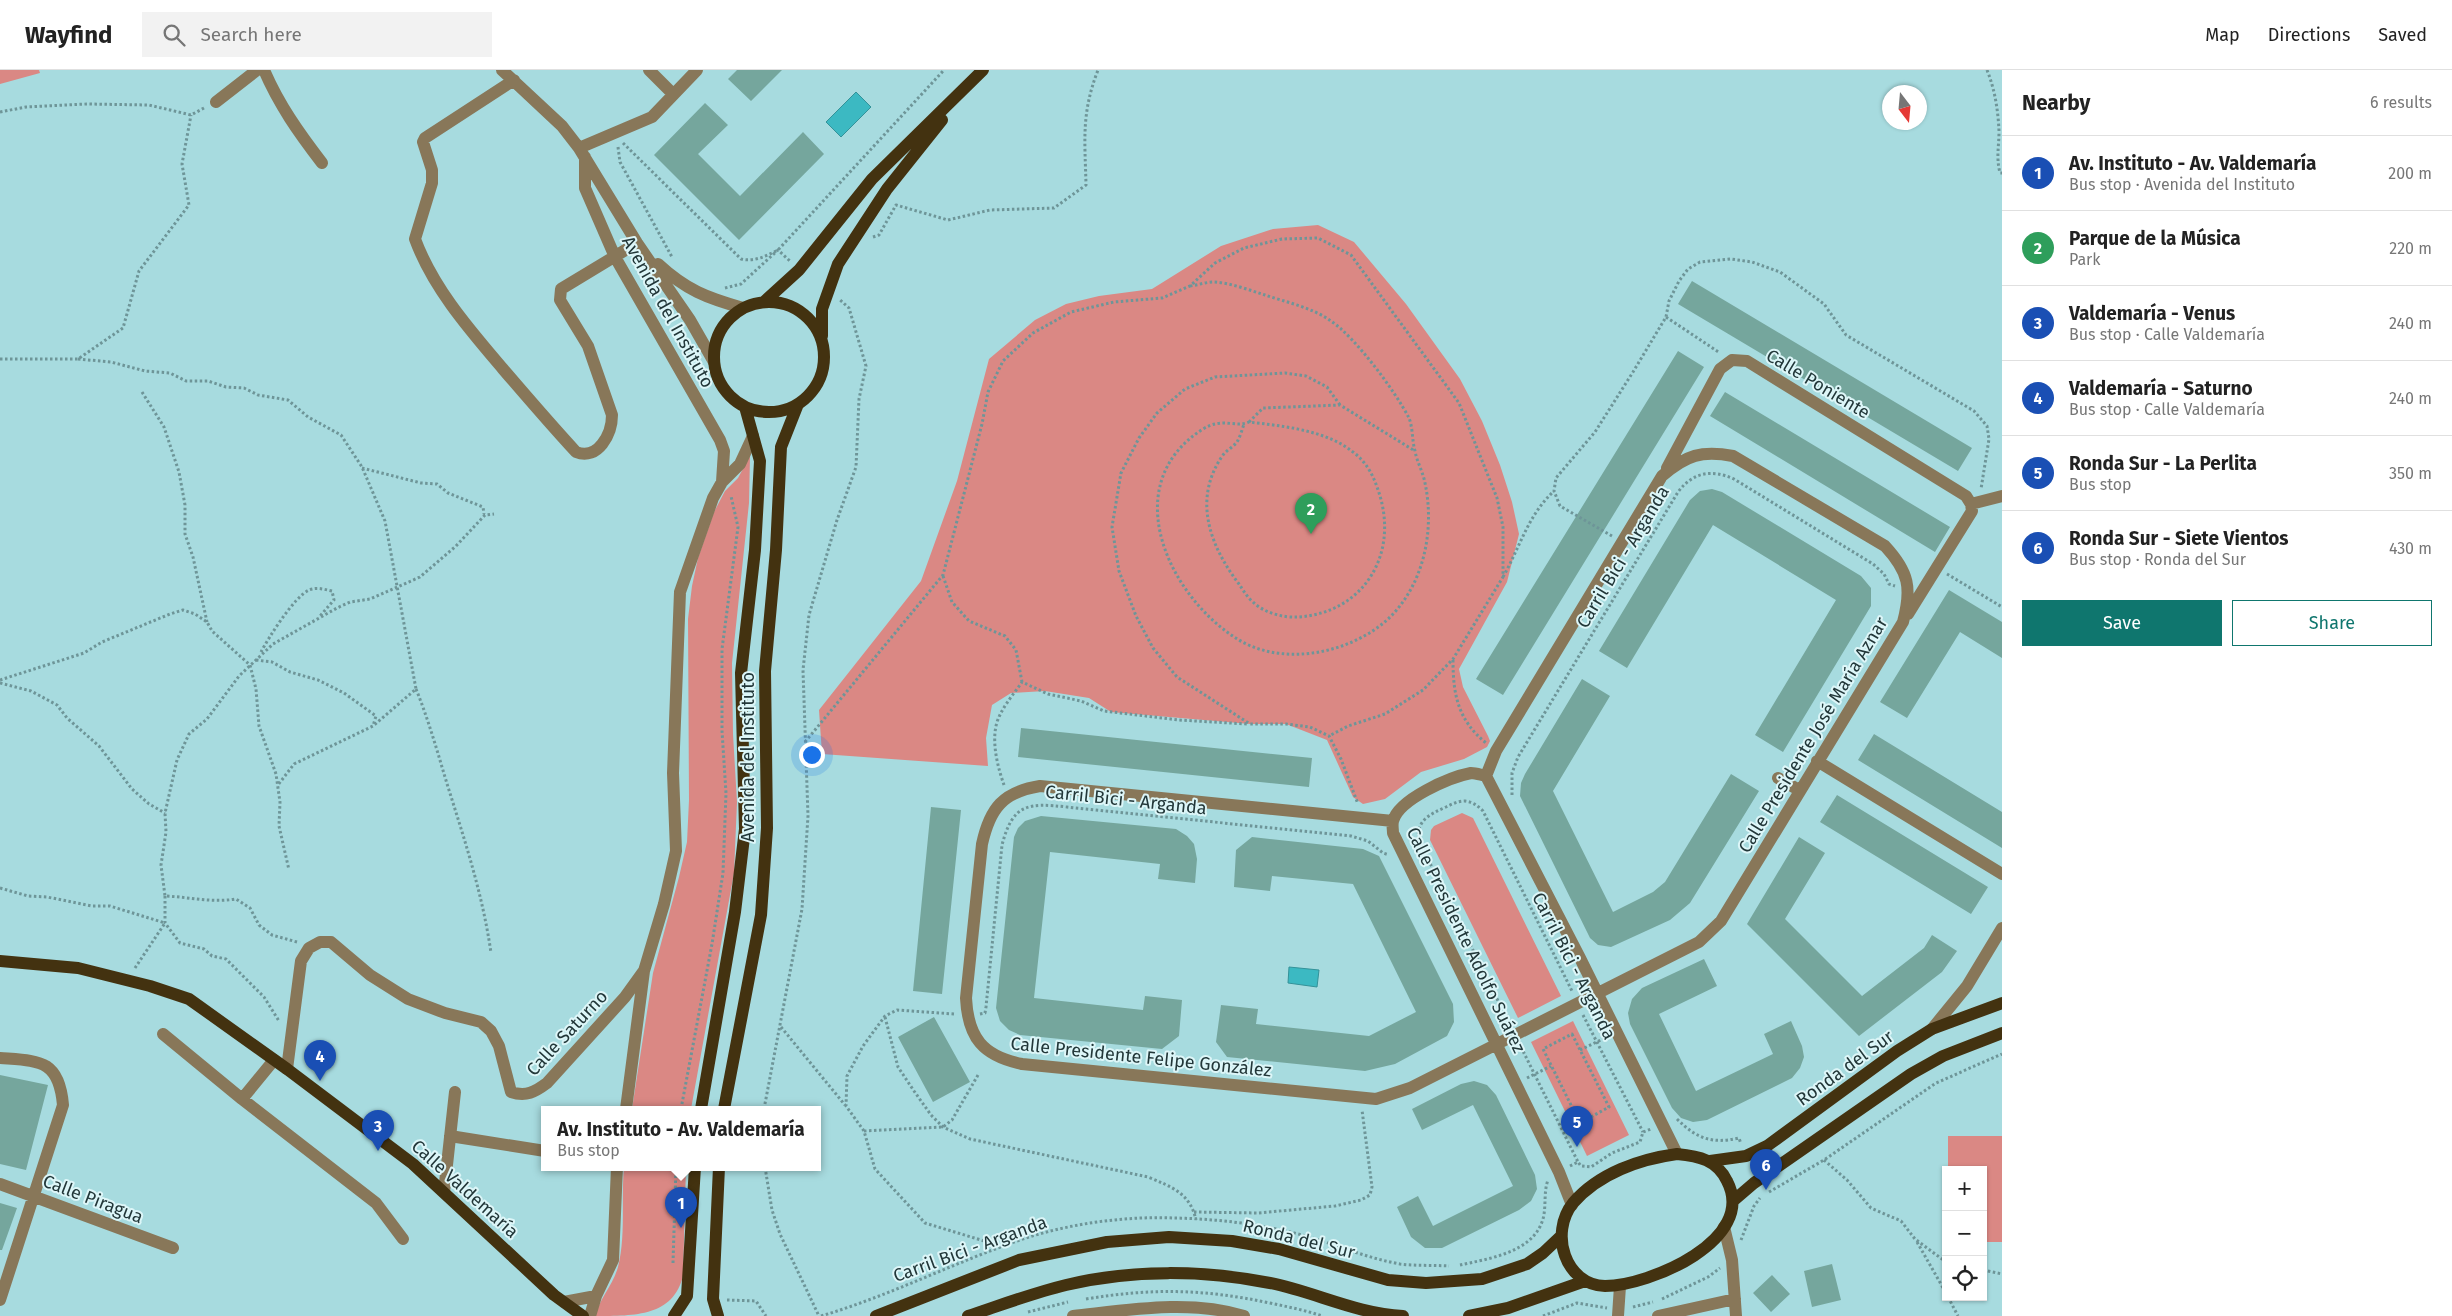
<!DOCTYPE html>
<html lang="en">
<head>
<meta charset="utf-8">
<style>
  :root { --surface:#fff; --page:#f2f2f2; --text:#222; --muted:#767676; --line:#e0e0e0; --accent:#0f766e }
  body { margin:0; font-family:"Fira Sans",sans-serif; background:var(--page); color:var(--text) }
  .controls { position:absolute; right:15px; bottom:15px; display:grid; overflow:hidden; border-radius:0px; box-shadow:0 1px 4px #0004 }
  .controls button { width:45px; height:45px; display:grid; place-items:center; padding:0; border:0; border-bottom:1px solid var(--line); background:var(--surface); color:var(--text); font:25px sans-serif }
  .compass { position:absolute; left:1882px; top:15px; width:45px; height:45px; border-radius:50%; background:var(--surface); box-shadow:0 1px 4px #0004; rotate:164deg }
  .you { position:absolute; left:811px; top:684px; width:18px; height:18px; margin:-12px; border:4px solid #fff; border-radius:50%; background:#1a73e8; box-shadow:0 0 0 8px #1a73e833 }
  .badge { display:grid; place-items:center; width:32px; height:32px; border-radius:50%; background:var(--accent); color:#fff; font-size:16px; font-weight:700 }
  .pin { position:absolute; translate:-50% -41px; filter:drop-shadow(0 1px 2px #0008) }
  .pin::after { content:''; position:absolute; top:26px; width:18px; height:15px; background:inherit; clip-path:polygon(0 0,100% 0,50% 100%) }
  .popup { position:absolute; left:541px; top:1036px; width:280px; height:65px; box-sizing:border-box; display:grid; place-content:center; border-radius:0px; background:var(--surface); filter:drop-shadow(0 1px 4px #0005); font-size:16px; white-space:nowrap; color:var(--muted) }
  .popup b { font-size:19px; color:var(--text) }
  .popup::after { content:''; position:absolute; left:50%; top:100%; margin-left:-10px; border:10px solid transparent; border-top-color:var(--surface) }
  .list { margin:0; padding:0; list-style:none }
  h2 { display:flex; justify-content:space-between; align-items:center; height:65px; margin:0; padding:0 20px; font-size:21px }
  h2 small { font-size:16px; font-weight:400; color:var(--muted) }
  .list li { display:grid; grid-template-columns:32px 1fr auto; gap:15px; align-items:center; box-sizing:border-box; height:75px; padding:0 20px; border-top:1px solid var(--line) }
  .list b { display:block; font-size:19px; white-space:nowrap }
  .list p { margin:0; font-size:16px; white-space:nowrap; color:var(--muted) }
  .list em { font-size:16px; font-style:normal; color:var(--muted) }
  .actions { display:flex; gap:10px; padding:15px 20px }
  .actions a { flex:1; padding:11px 0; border:1px solid var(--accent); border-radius:0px; text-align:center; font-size:18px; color:var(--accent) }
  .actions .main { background:var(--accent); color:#fff }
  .icon { flex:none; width:28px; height:28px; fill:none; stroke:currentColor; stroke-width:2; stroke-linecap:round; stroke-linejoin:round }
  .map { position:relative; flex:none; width:2002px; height:1246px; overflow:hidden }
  header { display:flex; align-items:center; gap:30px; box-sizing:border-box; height:70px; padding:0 25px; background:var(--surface); border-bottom:1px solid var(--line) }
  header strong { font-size:24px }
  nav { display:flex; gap:28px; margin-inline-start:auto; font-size:18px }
  .search { width:350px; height:45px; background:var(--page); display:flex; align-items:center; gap:12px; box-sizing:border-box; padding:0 18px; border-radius:0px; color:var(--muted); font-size:19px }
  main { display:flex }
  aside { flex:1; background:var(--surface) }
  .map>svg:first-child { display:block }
  .green { fill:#da8884 }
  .water { fill:#3cb9c2; stroke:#349299 }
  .building { fill:#75a69d }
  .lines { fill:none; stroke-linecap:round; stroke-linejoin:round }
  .path { stroke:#6e9598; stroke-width:3; stroke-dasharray:2.5 2.5; stroke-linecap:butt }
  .minor { stroke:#887759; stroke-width:12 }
  .major { stroke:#433210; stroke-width:12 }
  .labels { text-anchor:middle; stroke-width:4; stroke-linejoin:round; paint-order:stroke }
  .street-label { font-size:18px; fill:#223739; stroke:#ddf6f8 }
</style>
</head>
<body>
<header>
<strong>Wayfind</strong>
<div class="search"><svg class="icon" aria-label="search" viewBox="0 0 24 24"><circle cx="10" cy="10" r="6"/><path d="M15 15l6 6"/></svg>Search here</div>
<nav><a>Map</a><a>Directions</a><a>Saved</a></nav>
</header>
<main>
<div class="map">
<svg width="2002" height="1246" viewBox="0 0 2002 1246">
  <rect width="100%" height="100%" fill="#a7dbdf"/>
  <path class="green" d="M0 0H39L40 3 0 14Z
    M1318 155 1354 172 1406 234 1460 309 1482 351 1500 395 1512 432 1519 464 1507 512 1459 599 1463 617 1488 666 1490 671 1487 677 1464 689 1421 702 1385 729 1363 734 1353 727 1327 670 1286 654H1250L1111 642 1089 628 1045 621 1011 623 992 635 986 668 988 696 822 684 819 640 921 511 957 411 989 289 1035 250 1066 234 1099 226 1152 219 1221 176 1273 159Z
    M750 386 749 433 732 593 733 664 737 732 734 803 691 1039H632L653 903 679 807 687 772 689 730 688 549 692 516 698 488 714 442 725 421 738 408Z
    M1462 743 1473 748 1561 926 1518 948 1430 770 1431 760 1434 756Z
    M1573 951 1629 1065 1587 1086 1531 972Z
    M1948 1066H2002V1172H1983V1100H1948Z
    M624 1097H686L683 1206C673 1246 636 1246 595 1246 600 1228 613 1215 618 1197 626 1165 621 1130 624 1097Z"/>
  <path class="water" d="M856 22 871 37 841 67 826 52Z
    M1289 897 1319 900 1317 917 1288 913Z"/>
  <path class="building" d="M737 0H782L751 31 728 9Z
    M705 33 728 55 698 84 740 126 803 62 824 84 739 170 654 85Z
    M1692 211 1972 378 1958 401 1678 234Z
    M1678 281 1704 297 1503 625 1476 609Z
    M1725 322 1950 457 1935 482 1710 346Z
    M1712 419 1722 422 1861 506 1871 518V536L1783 682 1755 665 1836 530 1713 455 1627 598 1599 581 1690 430 1700 421Z
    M1949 520 2002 552V588L1960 562 1907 648 1880 632Z
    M1582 609 1610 626 1553 721 1613 842 1653 822 1665 812 1731 704 1759 721 1690 833 1670 850 1611 877 1598 875 1590 868 1520 726 1521 713 1525 704Z
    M1021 658 1312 688 1309 717 1018 687Z
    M1874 664 2002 742V778L1858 690Z
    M1837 725 1988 817 1971 844 1820 752Z
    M931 737 961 740 942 924 913 921Z
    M1041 746 1176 759 1187 766 1194 774 1197 789 1195 813 1158 809 1160 794 1050 782 1034 928 1143 940 1145 926 1182 930 1179 966 1162 979 1020 965 1009 960 1000 951 996 938 1014 767 1018 758 1025 751Z
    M1252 767 1363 779 1379 786 1453 934 1454 952 1447 966 1395 994 1365 1001 1227 987 1216 972 1221 935 1258 939 1256 954 1369 966 1416 942 1353 814 1272 806 1270 821 1234 817 1236 780Z
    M1799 767 1825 783 1785 849 1862 926 1924 878 1932 865 1957 881 1942 902 1859 966 1747 854Z
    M1704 889 1717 916 1659 944 1696 1021 1773 984 1764 964 1791 951 1802 976 1804 987 1800 998 1792 1008 1707 1050 1693 1052 1681 1048 1672 1038 1630 954 1628 943 1632 929 1642 918Z
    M934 947 970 1012 933 1032 898 967Z
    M0 1005 48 1015 26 1100 0 1094Z
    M1474 1011 1487 1015 1496 1025 1535 1105 1537 1119 1531 1131 1519 1140 1442 1178H1425L1411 1167 1397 1137 1418 1126 1433 1156 1513 1116 1473 1035 1422 1060 1412 1039 1461 1014Z
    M0 1133 17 1138 2 1180H0Z
    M1832 1194 1841 1230 1812 1237 1804 1201Z
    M1772 1205 1790 1224 1771 1242 1753 1223Z"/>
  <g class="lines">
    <path class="path" d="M1987 0C1995 20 1998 40 1999 61 1999 77 1996 87 2000 103H2002
      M0 42 26 37 87 34 149 35 191 45 204 38
      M623 73 741 189C755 192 766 186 778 180L944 0
      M618 77 620 92 672 187
      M873 167 879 165 896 135 948 150 990 140 1054 138 1086 115C1085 70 1081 44 1098 0
      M1190 216C1198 215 1206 212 1214 212 1231 213 1249 220 1265 225 1286 232 1313 238 1331 251 1356 268 1395 321 1409 348 1413 358 1412 371 1415 381 1417 392 1423 402 1425 413 1435 460 1424 516 1387 550 1350 583 1284 597 1239 570 1168 527 1116 414 1203 359 1222 347 1236 358 1249 352 1282 356 1326 360 1353 382 1368 393 1375 409 1380 426 1398 487 1362 543 1298 547 1284 548 1264 543 1253 532 1247 527 1243 520 1239 514 1210 476 1192 429 1223 385 1227 380 1233 377 1237 372 1240 367 1242 360 1244 354
      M725 218 741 214 778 180 791 192
      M1666 247 1720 283
      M0 289H78L123 258 139 201 189 135 182 94 191 45
      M78 289 111 292 145 301 170 303 186 311H208L226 317 244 318 258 325 288 330 308 347 341 365 362 397 385 451 416 619 373 656
      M142 322 164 357 179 402 185 435V464L193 487 207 552
      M1340 335 1327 317 1306 306 1285 303 1215 307 1185 319 1157 343 1139 368 1121 403 1112 457 1119 501 1136 546 1153 578 1177 607 1250 654H1286L1310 657 1329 666 1341 689 1358 734
      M1249 352 1263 338 1340 335 1415 381
      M362 398 421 413 437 414 448 423 483 437 484 444
      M1612 466 1560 436 1554 421 1556 408 1595 362 1633 302 1666 247 1669 231 1679 211 1688 199 1700 192 1731 189 1752 192 1780 202 1824 234 1846 265 1974 341 1987 356 1989 369 1981 419
      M1947 504 2002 537
      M943 506 952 532 969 551 1005 566 1016 580 1022 612
      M1503 507C1520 477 1528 445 1554 421
      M261 582C269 567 294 527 309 520 317 517 323 519 332 521L334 530 320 546
      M256 590 272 592 290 602 318 610 344 623 376 646 373 656 294 694 278 715
      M1453 590C1453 625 1458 650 1486 673
      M0 610 84 583 102 572 170 544 183 540 195 544 207 552 212 561 250 595 256 619 259 656 276 704 280 732 279 756 289 800
      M0 613 31 621 57 635 67 648 99 676 132 719 149 734 165 743
      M416 619C429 651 438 684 448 717 465 771 483 826 491 883
      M805 672 943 505 982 354 988 322 1003 291 1033 263 1071 242 1114 232 1162 228 1190 216 1215 193 1244 178 1282 169 1318 168 1351 185 1459 333 1497 428 1503 457V507L1453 589 1423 620 1385 644 1348 656 1329 666
      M1004 715C998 698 992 675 996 656 999 641 1013 625 1022 612L1048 624 1081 631 1104 641 1179 650 1247 654
      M1512 725V703L1518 687 1678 422C1693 402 1712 399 1734 409L1873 494 1884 504 1889 514 1895 516
      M0 818 28 826 47 827 92 836H110L165 853
      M165 826V853L180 873 204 879 212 886 226 889 264 927 279 951
      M297 872 272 865 259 855 250 838 236 829C212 833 189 827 165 826L161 795 166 762 165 743 177 690 189 664 207 649 239 606 273 574 337 538 350 532 370 529 420 507 456 476 485 445 494 444
      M135 898 165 853
      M954 944 897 940 885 946 863 976 847 1006 846 1036 864 1061 875 1099 925 1153 1004 1177
      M980 944 985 943 986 937 1002 775C1013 733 1028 733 1067 737L1351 766 1368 771 1383 783 1389 785
      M1583 945 1643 1062
      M885 947 898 997 914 1021 931 1045 943 1057 970 1069 1148 1107C1172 1117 1190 1123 1196 1150
      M1509 953 1419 771C1415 751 1430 744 1446 737 1452 734 1458 731 1465 731 1473 732 1478 736 1483 741L1572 921
      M781 957 845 1035
      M1572 964 1609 1037 1580 1053 1543 979Z
      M1521 977 1578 1092
      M1580 980 1605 968
      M1527 1008 1551 996
      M681 1039 712 874 723 803 726 723 722 661V579L738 457 731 426
      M764 1039 802 839 808 746 803 600 809 545 837 450 856 397 859 329 866 296 849 238 839 229
      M1677 1049C1697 1069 1712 1074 1739 1068L1741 1074
      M864 1061 943 1057 952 1050 978 1005
      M1824 1090 1847 1110 1871 1138 1901 1151 1915 1169 1946 1192
      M1570 1096 1578 1092 1581 1096 1591 1097 1612 1083 1640 1072 1643 1062 1651 1059
      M765 1097 772 1140 780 1164 819 1246
      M1769 1122 1824 1090 1936 1013 2002 984
      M1194 1142 1258 1143 1335 1136 1361 1130 1370 1125 1372 1117 1362 1040
      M1741 1170 1754 1136 1760 1128
      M1917 1172 1946 1223
      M673 1193 676 1097
      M1460 1195C1487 1189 1531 1183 1542 1152 1547 1139 1543 1123 1548 1110
      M1983 1200 2002 1204
      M1948 1227 1958 1246
      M1086 1229C1152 1218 1204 1219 1270 1233 1288 1237 1305 1240 1322 1246
      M1662 1229 1708 1207 1720 1198
      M727 1230 756 1231 766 1246
      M1633 1237 1653 1232
      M1028 1242 1068 1232
      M821 1246C892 1225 957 1191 1026 1168 1073 1153 1126 1146 1175 1148 1218 1149 1261 1154 1302 1165 1335 1174 1366 1188 1400 1194 1416 1196 1433 1195 1449 1196
      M1543 1246 1577 1233 1607 1238"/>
    <path class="minor" d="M264 0C279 35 299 63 322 93
      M502 0 562 56 579 78 637 173 690 250 714 292
      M649 0 673 24
      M514 10 425 68 423 72 432 100V113L415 169C433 218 469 259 503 299 527 327 551 355 576 382 598 391 612 364 612 345L588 276 560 230 561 219 637 173
      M216 32 257 0
      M579 78 652 47 697 0
      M585 87V118L615 187 720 370 724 381 722 412
      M658 194C686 220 707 228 743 238
      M1667 398 1720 299 1732 290 1747 291 1966 426 1971 434 1972 441 1908 544
      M1971 434 2002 426
      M1817 691 2002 804
      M1778 708 1799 720
      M1393 751 1040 716C1003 722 990 738 982 774L966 928C968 968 983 986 1022 994L1376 1029 1410 1018 1699 872 1721 851 1903 552C1912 518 1909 502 1885 476L1733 386C1702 380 1686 385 1662 406L1496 681 1486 706
      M1932 959 1967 916 2002 858
      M163 964 242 1029 376 1133 403 1169
      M0 988C39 991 59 989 63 1035L0 1230
      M287 999 301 891 309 878 320 872H331L370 905 408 929 445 943 481 952 491 961 499 976 511 1022C526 1027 535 1022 547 1013L625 927 643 902
      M242 1029 274 990
      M626 1039 644 901 664 834 676 781 673 703 680 522 713 428 722 412 740 394 753 366
      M450 1066 545 1081
      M0 1114 173 1178
      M444 1122 455 1022
      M1572 1135 1559 1102 1393 763C1393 760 1392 755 1393 751 1399 729 1450 707 1471 703 1476 703 1481 705 1486 706L1580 888 1677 1084
      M1724 1157 1732 1190 1736 1246
      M564 1232 596 1226
      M590 1246 596 1226 613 1190 617 1097
      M1073 1246C1128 1240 1190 1229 1244 1246
      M1618 1246 1620 1216
      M1658 1246 1735 1229"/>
    <path class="major" d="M765 231 799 200 872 109 983 0
      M714 287a55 55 0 1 1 110 0a55 55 0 1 1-110 0Z
      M822 266V239L838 194 887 119 942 50
      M0 891 78 898 150 916 189 929 287 999 413 1094 554 1225 583 1246
      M701 1039 735 842 745 759 741 603 755 480 760 391 745 337
      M724 1039 761 845 767 758 765 601 776 480 781 377 798 334
      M1677 1084C1699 1086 1717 1090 1727 1111 1758 1170 1649 1216 1605 1216 1565 1215 1549 1163 1573 1133 1599 1103 1640 1089 1677 1084Z
      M1710 1091 1746 1086 1767 1076 1897 981 1932 959 2002 933
      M1733 1131 1754 1113 1911 1004 1943 986 2002 963
      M674 1246 687 1226 695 1097
      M718 1246 713 1229 719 1097
      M876 1246 1019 1190 1107 1172 1169 1167 1232 1171 1279 1179 1388 1210 1426 1213 1482 1209 1527 1194 1543 1183 1561 1166
      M968 1246C1001 1235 1033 1223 1066 1215 1132 1199 1204 1200 1270 1213 1315 1222 1357 1244 1403 1246
      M1469 1246 1508 1238 1585 1211"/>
  </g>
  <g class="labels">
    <g class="street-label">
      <text transform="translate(668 242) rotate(61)" y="6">Avenida del Instituto</text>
      <text transform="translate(1818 314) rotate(31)" y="6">Calle Poniente</text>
      <text transform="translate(1623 487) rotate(-59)" y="6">Carril Bici - Arganda</text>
      <text transform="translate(1813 665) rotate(-59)" y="6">Calle Presidente José María Aznar</text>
      <text transform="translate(748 687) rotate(-90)" y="6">Avenida del Instituto</text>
      <text transform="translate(1126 730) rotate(6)" y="6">Carril Bici - Arganda</text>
      <text transform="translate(1466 870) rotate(64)" y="6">Calle Presidente Adolfo Suárez</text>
      <text transform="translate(1574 896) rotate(63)" y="6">Carril Bici - Arganda</text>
      <text transform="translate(567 963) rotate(-47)" y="6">Calle Saturno</text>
      <text transform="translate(1141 987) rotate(6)" y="6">Calle Presidente Felipe González</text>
      <text transform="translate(1845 998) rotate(-36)" y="6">Ronda del Sur</text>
      <text transform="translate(465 1119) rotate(42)" y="6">Calle Valdemaría</text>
      <text transform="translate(93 1129) rotate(21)" y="6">Calle Piragua</text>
      <text transform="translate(1299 1169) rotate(14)" y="6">Ronda del Sur</text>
      <text transform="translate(970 1179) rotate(-20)" y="6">Carril Bici - Arganda</text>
    </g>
  </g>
</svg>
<div class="controls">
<button>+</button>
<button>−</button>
<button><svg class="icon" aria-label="locate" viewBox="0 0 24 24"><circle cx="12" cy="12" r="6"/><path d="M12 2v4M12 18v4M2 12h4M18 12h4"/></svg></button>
</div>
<svg class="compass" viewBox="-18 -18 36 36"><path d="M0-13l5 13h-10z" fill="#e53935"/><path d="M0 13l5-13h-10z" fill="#767676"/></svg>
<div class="you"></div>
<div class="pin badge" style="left:681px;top:1158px;background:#1a4fb4">1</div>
<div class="popup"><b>Av. Instituto - Av. Valdemaría</b>Bus stop</div>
<div class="pin badge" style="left:1311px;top:464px;background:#2e9e5b">2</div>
<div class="pin badge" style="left:378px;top:1081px;background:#1a4fb4">3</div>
<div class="pin badge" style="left:320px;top:1011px;background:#1a4fb4">4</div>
<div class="pin badge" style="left:1577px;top:1077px;background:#1a4fb4">5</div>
<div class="pin badge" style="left:1766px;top:1120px;background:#1a4fb4">6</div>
</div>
<aside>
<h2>Nearby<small>6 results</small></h2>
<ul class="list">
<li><span class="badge" style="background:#1a4fb4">1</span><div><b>Av. Instituto - Av. Valdemaría</b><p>Bus stop · Avenida del Instituto</p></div><em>200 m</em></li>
<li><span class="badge" style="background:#2e9e5b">2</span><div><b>Parque de la Música</b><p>Park</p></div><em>220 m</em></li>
<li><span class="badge" style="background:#1a4fb4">3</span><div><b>Valdemaría - Venus</b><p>Bus stop · Calle Valdemaría</p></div><em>240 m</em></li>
<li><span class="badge" style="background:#1a4fb4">4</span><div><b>Valdemaría - Saturno</b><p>Bus stop · Calle Valdemaría</p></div><em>240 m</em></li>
<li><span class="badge" style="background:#1a4fb4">5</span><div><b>Ronda Sur - La Perlita</b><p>Bus stop</p></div><em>350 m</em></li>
<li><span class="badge" style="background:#1a4fb4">6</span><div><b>Ronda Sur - Siete Vientos</b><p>Bus stop · Ronda del Sur</p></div><em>430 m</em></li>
</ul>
<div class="actions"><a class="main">Save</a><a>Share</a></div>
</aside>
</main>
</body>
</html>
